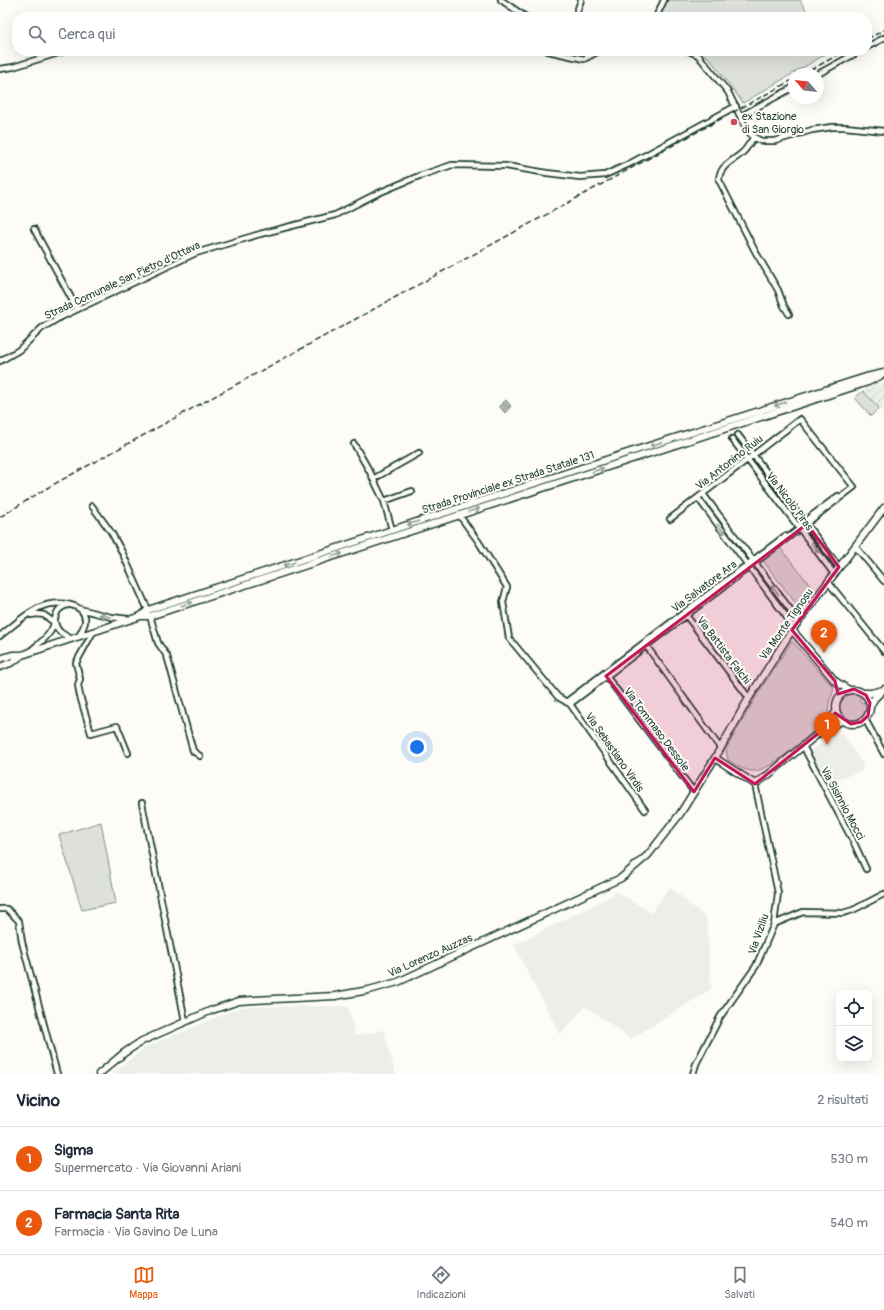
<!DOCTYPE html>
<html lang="it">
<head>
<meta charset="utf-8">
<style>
  :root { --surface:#fff; --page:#f2f2f3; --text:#1f2937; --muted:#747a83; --line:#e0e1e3; --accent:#ea580c }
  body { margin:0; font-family:Pangolin,sans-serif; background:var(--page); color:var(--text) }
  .controls { position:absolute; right:12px; bottom:12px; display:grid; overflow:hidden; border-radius:8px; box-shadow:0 4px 16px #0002 }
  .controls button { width:36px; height:36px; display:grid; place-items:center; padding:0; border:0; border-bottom:1px solid var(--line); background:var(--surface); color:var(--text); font:20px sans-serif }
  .compass { position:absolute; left:788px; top:68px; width:36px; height:36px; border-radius:50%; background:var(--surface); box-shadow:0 4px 16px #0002; rotate:298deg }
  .you { position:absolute; left:417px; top:747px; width:14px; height:14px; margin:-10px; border:3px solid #fff; border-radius:50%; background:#1a73e8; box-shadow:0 0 0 6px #1a73e833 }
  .badge { display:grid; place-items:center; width:26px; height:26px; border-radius:50%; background:var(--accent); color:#fff; font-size:13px; font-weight:700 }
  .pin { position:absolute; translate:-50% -33px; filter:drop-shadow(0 1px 2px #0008) }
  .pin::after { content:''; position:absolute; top:21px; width:14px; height:12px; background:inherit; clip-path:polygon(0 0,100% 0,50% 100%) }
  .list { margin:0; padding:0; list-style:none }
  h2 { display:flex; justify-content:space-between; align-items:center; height:52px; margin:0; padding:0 16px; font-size:17px }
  h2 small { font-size:13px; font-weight:400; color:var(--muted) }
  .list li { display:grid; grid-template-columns:26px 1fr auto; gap:12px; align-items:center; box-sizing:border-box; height:64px; padding:0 16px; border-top:1px solid var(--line) }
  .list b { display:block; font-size:15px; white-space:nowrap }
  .list p { margin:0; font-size:13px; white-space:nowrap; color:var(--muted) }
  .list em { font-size:13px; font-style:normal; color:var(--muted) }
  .icon { flex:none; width:22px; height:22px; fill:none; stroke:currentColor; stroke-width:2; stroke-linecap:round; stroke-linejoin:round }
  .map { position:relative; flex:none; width:884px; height:1074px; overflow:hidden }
  .search { position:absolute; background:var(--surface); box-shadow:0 4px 16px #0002; left:12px; right:12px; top:12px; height:44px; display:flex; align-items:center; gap:10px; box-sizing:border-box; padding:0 14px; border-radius:16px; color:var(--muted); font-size:15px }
  .sheet { height:180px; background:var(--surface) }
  nav { display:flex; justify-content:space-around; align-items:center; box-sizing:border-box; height:56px; border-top:1px solid var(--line); background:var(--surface); font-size:11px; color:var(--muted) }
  nav a { display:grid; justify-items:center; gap:2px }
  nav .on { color:var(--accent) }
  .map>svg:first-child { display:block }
  .built { fill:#eceee9 }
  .industrial { fill:url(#industrial-furrows) }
  .grass { fill:#dde0db; stroke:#7e8e88 }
  .water { fill:url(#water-waves); stroke:#75877f }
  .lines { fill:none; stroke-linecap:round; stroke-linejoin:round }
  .street-casing { stroke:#1f3d34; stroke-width:8 }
  .secondary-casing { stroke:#1f3d34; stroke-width:9 }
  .street { stroke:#fdfcf7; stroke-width:4.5 }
  .secondary { stroke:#fdfcf7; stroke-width:6 }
  .rail { stroke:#1f3d34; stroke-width:1.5; stroke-dasharray:6 3; stroke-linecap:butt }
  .oneway { stroke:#8e9c96 }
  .marked { fill:#c2185b; fill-opacity:0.2; stroke:#c2185b; stroke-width:3; stroke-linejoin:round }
  .poi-dot { fill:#d1495b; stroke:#fdfcf7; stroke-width:1.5 }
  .labels { text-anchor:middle; stroke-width:4; stroke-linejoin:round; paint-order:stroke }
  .poi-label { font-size:11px; fill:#1f3d34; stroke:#fdfcf7; text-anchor:start }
  .street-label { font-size:11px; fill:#1f3d34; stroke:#fdfcf7 }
</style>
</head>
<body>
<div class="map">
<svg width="884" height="1074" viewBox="0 0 884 1074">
  <defs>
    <pattern id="industrial-furrows" width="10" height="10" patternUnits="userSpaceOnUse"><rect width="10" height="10" fill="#eceee9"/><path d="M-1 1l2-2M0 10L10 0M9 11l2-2" fill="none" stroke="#cacdc8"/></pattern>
    <pattern id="water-waves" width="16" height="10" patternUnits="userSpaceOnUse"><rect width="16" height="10" fill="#aeb8b1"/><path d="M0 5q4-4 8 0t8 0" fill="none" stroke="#8d9791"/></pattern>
  </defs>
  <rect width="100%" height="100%" fill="#fdfcf7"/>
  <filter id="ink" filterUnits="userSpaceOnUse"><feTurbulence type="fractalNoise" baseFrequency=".025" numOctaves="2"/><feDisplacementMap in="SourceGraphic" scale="8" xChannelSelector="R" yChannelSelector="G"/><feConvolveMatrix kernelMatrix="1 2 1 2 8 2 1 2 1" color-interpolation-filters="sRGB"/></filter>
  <g filter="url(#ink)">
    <path class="built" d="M843 734 863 765 862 771 825 783 809 750Z
      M670 887 707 919 711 989 631 1039 585 1006 560 1035 514 945 613 895 614 890 651 913Z
      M348 1006 355 1036 384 1030 395 1074H111L146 1047 241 1007Z"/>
    <path class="industrial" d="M884 382V413L862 390Z"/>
    <path class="grass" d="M668 0H800L810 17H657Z
      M698 51H831L743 103 709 58Z
      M863 391 879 408 871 416 855 398Z
      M778 545 818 595 804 614 761 558Z
      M792 641 834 688C833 693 831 697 829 702 828 708 829 713 827 719 813 731 771 772 753 771 744 771 735 764 728 760L726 749 757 695Z
      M849 693 860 694 863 697 859 699 862 703 866 702C868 716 863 721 848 720 836 712 837 700 849 693Z
      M101 822 116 903 82 910 59 835Z"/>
    <path class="water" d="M506 400 511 406 505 413 499 406Z"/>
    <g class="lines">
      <g class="street-casing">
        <path id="street" d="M501 0 526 17
          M575 17 581 0
          M656 17 664 0
          M867 47 884 38
          M548 51 584 59 599 51
          M689 51 698 55 728 92 744 124 752 136 761 141H775L812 130 832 127H845L884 131
          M0 69 13 67 65 51
          M818 74 860 51
          M741 116 794 87
          M754 137C750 142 747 149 742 153 733 161 719 166 719 180L755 251 778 290 784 306 789 314
          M34 229 77 309
          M0 361 19 350 42 328 57 319 196 253 260 234 335 215 376 194 419 176 452 165 506 166 547 173 580 177 605 175 629 164 736 106
          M738 435 839 567
          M732 439 834 574
          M354 444 370 472 384 501 392 530
          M373 479 419 453
          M703 494 799 621
          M698 498 794 627
          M384 501 412 491
          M92 506 111 532 122 552 148 610
          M459 515 478 541 507 587 503 602 509 638 558 697 570 704 645 810
          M798 526 838 496
          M855 546 884 581
          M828 582 884 651
          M80 609 111 617 129 619
          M685 614 749 698
          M31 615 37 614 44 615 55 623 57 628 60 632 71 639
          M150 616 158 643 167 656 193 751 200 756
          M93 632 76 663 80 679 78 685 80 696 91 733 117 726 128 753
          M0 636C13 626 27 612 43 606 56 601 87 602 85 622 84 627 81 632 79 636
          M645 644 721 749
          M29 652C36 646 45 640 50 632 58 622 51 609 68 605
          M606 676 694 792
          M566 702 785 536
          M570 704 854 487 800 419 670 519
          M865 719 884 754
          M803 746 855 845 866 869
          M142 803 185 1021
          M0 909H7L19 921 22 942 57 1074
          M774 924 803 912 843 913 853 910 884 894
          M693 1074 696 1064 720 1017 756 966 774 924 778 893 755 784"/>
      </g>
      <g class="secondary-casing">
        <path id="secondary" d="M141 616H150L868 382 880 376
          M792 630 835 681 849 690
          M0 659 12 655H22L141 616 148 610 624 454 866 377 884 373
          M0 667 13 662 22 655
          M836 707a17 17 0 1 1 34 0a17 17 0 1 1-34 0Z
          M863 693H871L883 690
          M870 707 874 699 884 689
          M825 728 842 721
          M715 758 755 784 768 775 825 728 836 712
          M99 1074 124 1053 142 1041 212 1010 239 1001 254 1000 335 996 369 990 398 982 621 878 648 855 680 814 715 758 749 698 792 630 884 508"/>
      </g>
      <use href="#street" class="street"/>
      <use href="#secondary" class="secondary"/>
      <path class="rail" d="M867 39 884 30
        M803 74 845 51
        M0 517 47 488 794 79"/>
    </g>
    <defs><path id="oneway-shaft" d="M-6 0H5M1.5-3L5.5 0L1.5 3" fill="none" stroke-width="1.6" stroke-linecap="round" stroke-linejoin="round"/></defs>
    <g class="oneway">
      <use href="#oneway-shaft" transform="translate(780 404) rotate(162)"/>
      <use href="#oneway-shaft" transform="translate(656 444) rotate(162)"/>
      <use href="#oneway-shaft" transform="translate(598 470) rotate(-18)"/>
      <use href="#oneway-shaft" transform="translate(474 510) rotate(-18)"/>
      <use href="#oneway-shaft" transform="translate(413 523) rotate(162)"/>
      <use href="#oneway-shaft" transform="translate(721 529) rotate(53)"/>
      <use href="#oneway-shaft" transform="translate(815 548) rotate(53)"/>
      <use href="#oneway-shaft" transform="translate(337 555) rotate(-18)"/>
      <use href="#oneway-shaft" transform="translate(289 564) rotate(162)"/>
      <use href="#oneway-shaft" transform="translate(775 590) rotate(-127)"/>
      <use href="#oneway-shaft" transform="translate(187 604) rotate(-18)"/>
      <use href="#oneway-shaft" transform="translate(105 616) rotate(-167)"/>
    </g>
  </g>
  <path class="marked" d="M807 524 839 567 792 630 835 681 838 694 854 689 866 695 870 703 868 716 861 722 851 724 835 713 825 728 755 784 715 758 694 792 606 676Z"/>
  <circle class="poi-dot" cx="734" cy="122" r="4"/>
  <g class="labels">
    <g class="poi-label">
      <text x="742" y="120">ex Stazione<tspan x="742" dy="13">di San Giorgio</tspan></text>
    </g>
    <g class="street-label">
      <text transform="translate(122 280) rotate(-25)" y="4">Strada Comunale San Pietro d'Ottava</text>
      <text transform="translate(729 462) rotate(-38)" y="4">Via Antonino Ruiu</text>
      <text transform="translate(508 482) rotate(-18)" y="4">Strada Provinciale ex Strada Statale 131</text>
      <text transform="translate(790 501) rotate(53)" y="4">Via Nicolò Piras</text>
      <text transform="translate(704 586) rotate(-37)" y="4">Via Salvatore Ara</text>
      <text transform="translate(786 624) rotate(-55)" y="4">Via Monte Tignosu</text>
      <text transform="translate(724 650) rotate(53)" y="4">Via Battista Falchi</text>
      <text transform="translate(657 729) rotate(53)" y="4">Via Tommaso Dessole</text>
      <text transform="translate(615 752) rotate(55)" y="4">Via Sebastiano Virdis</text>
      <text transform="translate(843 803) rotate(62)" y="4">Via Sisinnio Mocci</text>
      <text transform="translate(758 934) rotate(-71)" y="4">Via Viziliu</text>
      <text transform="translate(430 955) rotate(-24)" y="4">Via Lorenzo Auzzas</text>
    </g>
  </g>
</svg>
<div class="controls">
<button><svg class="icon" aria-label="locate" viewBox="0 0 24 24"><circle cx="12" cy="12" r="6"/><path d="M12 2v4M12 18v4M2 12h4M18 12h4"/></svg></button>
<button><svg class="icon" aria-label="layers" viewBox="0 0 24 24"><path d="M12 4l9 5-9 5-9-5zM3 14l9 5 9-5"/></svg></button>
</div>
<svg class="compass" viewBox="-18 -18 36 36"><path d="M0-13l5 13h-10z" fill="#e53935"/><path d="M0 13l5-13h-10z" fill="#747a83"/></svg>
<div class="you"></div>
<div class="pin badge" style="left:827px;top:745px">1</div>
<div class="pin badge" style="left:824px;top:653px">2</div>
<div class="search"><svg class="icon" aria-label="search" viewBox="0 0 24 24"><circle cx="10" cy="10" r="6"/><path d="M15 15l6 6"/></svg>Cerca qui</div>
</div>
<section class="sheet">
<h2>Vicino<small>2 risultati</small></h2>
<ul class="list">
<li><span class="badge">1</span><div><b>Sigma</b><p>Supermercato · Via Giovanni Ariani</p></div><em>530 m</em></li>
<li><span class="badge">2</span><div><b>Farmacia Santa Rita</b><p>Farmacia · Via Gavino De Luna</p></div><em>540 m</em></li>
</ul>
</section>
<nav>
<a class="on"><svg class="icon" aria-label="map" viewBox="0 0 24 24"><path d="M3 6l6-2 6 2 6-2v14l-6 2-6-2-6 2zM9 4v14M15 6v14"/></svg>Mappa</a>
<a><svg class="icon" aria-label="directions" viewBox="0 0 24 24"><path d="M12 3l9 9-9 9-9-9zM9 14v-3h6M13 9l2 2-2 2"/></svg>Indicazioni</a>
<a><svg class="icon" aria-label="saved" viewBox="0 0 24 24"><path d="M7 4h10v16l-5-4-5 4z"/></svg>Salvati</a>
</nav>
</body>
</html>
